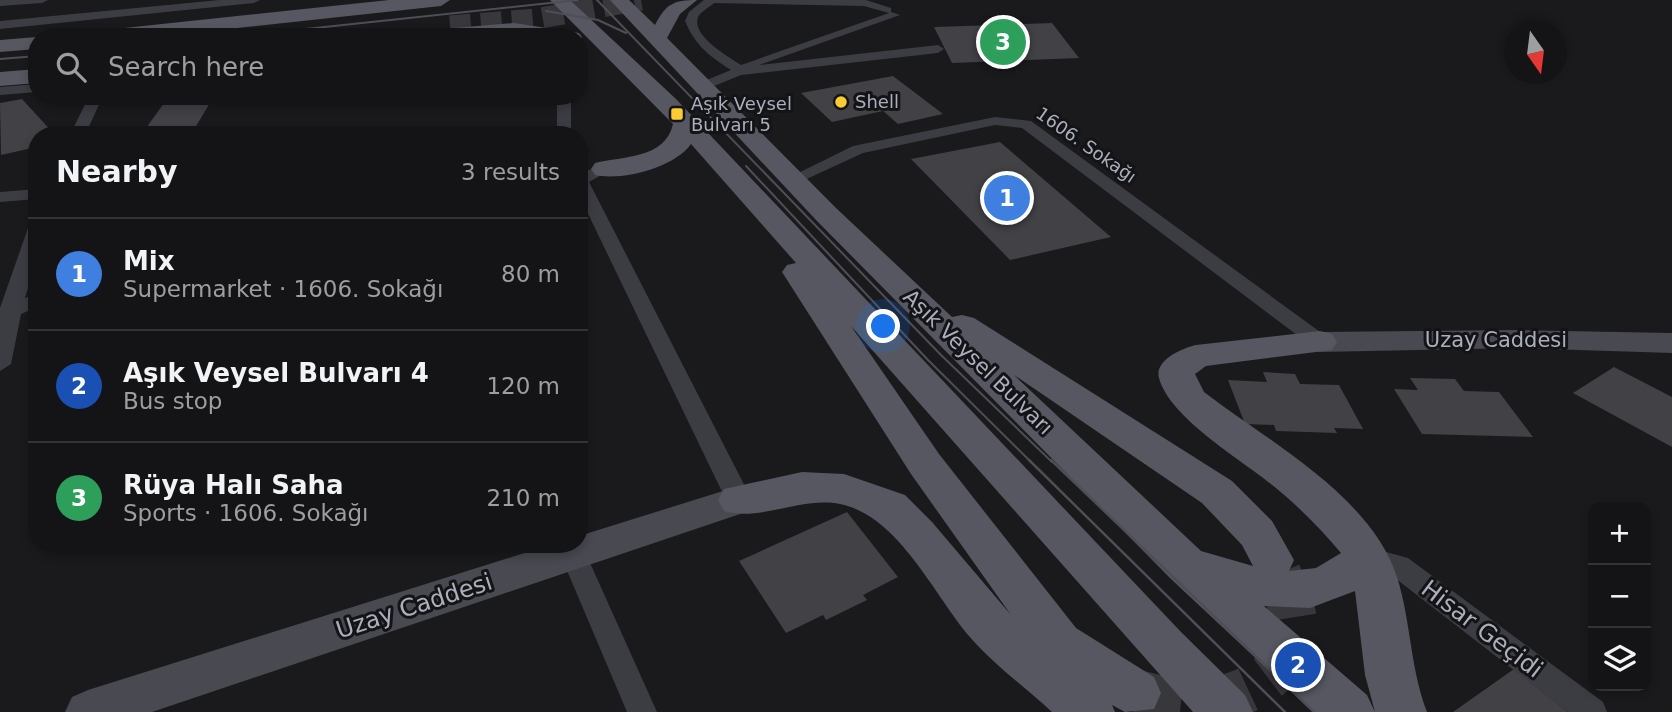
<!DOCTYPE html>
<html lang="en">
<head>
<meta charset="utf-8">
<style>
  :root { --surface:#141315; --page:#212022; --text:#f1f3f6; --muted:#9d9ea0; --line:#333234; --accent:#fbcc32 }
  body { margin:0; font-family:"DejaVu Sans",sans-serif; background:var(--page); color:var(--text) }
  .controls { position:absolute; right:21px; bottom:21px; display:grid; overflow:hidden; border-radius:14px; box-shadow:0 4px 10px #0003 }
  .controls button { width:63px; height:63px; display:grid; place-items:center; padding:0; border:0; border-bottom:2px solid var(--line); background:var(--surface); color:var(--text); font:35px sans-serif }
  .compass { position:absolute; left:1504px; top:21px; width:63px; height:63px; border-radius:50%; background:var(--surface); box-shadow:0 4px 10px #0003; rotate:166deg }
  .you { position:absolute; left:884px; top:327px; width:24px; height:24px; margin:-18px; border:5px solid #fff; border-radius:50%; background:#1a73e8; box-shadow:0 0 0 10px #1a73e833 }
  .badge { display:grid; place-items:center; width:46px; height:46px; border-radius:50%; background:var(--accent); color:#fff; font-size:23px; font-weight:700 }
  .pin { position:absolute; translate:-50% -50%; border:4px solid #fff; box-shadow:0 2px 7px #0006 }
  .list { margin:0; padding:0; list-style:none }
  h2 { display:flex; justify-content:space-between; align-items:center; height:91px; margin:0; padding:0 28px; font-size:30px }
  h2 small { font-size:23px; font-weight:400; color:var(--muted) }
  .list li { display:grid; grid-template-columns:46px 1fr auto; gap:21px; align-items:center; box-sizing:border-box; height:112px; padding:0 28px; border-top:2px solid var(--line) }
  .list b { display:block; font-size:26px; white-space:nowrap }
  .list p { margin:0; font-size:23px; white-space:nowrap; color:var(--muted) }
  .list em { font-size:23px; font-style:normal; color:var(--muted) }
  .icon { flex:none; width:38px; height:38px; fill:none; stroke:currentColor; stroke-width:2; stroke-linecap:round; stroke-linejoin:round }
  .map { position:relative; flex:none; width:1672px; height:712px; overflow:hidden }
  .search { position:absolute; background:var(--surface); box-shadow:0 4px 10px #0003; left:28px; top:28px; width:560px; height:77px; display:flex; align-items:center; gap:18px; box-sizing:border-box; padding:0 24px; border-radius:28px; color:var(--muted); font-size:26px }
  .panel { position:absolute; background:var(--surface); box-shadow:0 4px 10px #0003; left:28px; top:126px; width:560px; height:427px; border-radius:28px }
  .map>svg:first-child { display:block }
  .building { fill:#414146 }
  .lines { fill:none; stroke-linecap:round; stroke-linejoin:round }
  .primary-tunnel-far1 { stroke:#37373c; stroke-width:21; stroke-dasharray:21 10; stroke-linecap:butt }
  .primary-tunnel { stroke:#37373c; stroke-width:46; stroke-dasharray:46 23; stroke-linecap:butt }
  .street { fill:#3c3c43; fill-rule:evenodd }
  .secondary { fill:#484951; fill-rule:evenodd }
  .primary { fill:#565760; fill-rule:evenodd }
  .tram-far1 { stroke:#4d4e56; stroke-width:2 }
  .tram { stroke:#4d4e56; stroke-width:2.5 }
  .poi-dot { fill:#fbcc32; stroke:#141417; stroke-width:2.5 }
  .labels { text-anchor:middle; stroke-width:6; stroke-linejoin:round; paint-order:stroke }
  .far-poi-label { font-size:18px; fill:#abafbc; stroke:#141417; text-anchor:start }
  .far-street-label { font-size:18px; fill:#abafbc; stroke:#141417 }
  .street-label { font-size:21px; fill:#abafbc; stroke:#141417 }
  .near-street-label { font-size:24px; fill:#abafbc; stroke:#141417 }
</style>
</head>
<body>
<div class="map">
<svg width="1672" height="712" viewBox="0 0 1672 712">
  <rect width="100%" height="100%" fill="#1a191c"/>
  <path class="building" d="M1052 23 1079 58 952 63 934 27Z
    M893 76 943 114 898 124 883 111 832 122 801 93Z
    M214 96 192 133 141 135 167 99Z
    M22 99 55 135H37V147L1 155 0 103Z
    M1000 142 1111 237 1010 260 911 159Z
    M1614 367 1672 397V447L1573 393Z
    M1263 372 1295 374 1300 384 1339 385 1363 429 1334 428 1337 433 1276 431 1274 425 1245 424 1228 380 1267 382Z
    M1410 378 1455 379 1464 391 1499 392 1533 437 1422 434 1394 389 1418 390Z
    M847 512 898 577 863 595 867 600 826 620 823 615 786 633 739 561Z
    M1514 669 1568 712H1453Z"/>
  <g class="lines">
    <path class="primary-tunnel-far1" d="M450 26 535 19 641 0"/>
    <path class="primary-tunnel" d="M1136 693C1153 696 1171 703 1189 703 1230 702 1289 681 1294 634 1297 610 1282 584 1273 562"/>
    <path class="street" d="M0 0H48L42 3 0 6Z
      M220 0H260L254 3 0 29V21Z
      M704 0H866L891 8V12L900 15 759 65 938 45 944 49 938 53 741 75 702 91 695 87 697 84 731 70C709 56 695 45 685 21L689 12ZM714 3 864 6 889 13 741 65C729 57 691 36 698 17 700 12 710 7 714 3Z
      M37 84V92L0 95V87Z
      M89 96H103L85 135H70Z
      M557 96H571V135H557Z
      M995 117 1031 121 1327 337 1330 342 1327 347H1313L1022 128 995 125 863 153 798 183H786L784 180 853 146Z
      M604 164 612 169 589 182 752 500 748 507 739 509 730 507 726 500 579 195V174Z
      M37 189V199L0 202V192Z
      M37 223V258L25 298 37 294V307L21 314 11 364 0 371V308L28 228Z
      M575 544 582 547 586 554 657 712H627L560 554 564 547Z
      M1368 547 1408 558 1603 702 1607 712H1568L1391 575 1359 566 1355 558 1359 550Z"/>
    <path class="secondary" d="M1516 330 1672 333V353L1516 348 1320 352 1309 349 1305 342 1309 335 1320 332Z
      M739 486 752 490 758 500 752 510 152 712H65L72 697 88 690 553 544H579V536Z"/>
    <path class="primary" d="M389 0H450L441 6 154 37H86L96 31Z
      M550 0H570L676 99 1181 632 1245 695 1253 712H1193L851 326 939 454 1076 628 1154 677 1161 693 1154 709 1125 712 1112 705 1115 712H1052C1025 687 993 664 969 636 933 593 898 516 840 504 801 496 761 522 724 511L718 500 724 489 802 472 844 474 905 495 932 522 1011 615 911 474 782 272 787 265 796 263 691 144C674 168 622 181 595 175L591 169 595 163C623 156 665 159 673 124Z
      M610 0H629L655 25C666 4 673 0 697 0L680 14 667 38 836 208 952 317 962 315 974 318 1232 481 1272 521 1294 560 1289 571 1316 568 1341 553C1321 529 1300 508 1276 488 1244 461 1170 419 1159 378 1154 360 1183 348 1196 345L1320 331 1332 334 1337 342 1332 350 1206 366 1195 374 1204 392C1269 442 1371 496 1397 577 1411 621 1410 668 1427 712H1375L1365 675 1355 591 1310 608 1264 606 1367 695 1375 712H1313L1171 579 816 220ZM1014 375 1202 503 1242 545 1253 566 1201 551Z
      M514 23 579 33 582 37 579 41V37H407L417 31Z
      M37 37V49L0 52V40Z
      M37 69V83L0 86V72Z"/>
    <path class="tram-far1" d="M597 0 941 355 1052 462
      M546 11 598 20 626 33
      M230 37 578 0
      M0 59 37 56
      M746 166 928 360 1031 462"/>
    <path class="tram" d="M1029 460 1285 712
      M1051 460 1314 712"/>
  </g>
  <g class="poi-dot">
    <circle cx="841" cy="102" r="7"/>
    <rect x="670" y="107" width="14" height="14" rx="3.5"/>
  </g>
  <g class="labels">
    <g class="far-poi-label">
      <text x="855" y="108">Shell</text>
      <text x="691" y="110">Aşık Veysel<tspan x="691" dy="21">Bulvarı 5</tspan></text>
    </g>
    <g class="far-street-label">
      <text transform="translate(1086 145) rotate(35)" y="6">1606. Sokağı</text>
    </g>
    <g class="street-label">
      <text x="1496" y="347">Uzay Caddesi</text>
      <text transform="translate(978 362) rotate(44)" y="7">Aşık Veysel Bulvarı</text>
    </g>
    <g class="near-street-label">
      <text transform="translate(414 606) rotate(-18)" y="8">Uzay Caddesi</text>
      <text transform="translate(1482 629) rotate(37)" y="8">Hisar Geçidi</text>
    </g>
  </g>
</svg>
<div class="controls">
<button>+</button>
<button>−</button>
<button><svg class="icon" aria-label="layers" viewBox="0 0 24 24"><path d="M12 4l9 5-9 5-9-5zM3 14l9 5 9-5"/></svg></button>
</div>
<svg class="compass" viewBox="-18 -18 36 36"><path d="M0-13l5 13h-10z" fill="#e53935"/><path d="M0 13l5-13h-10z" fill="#9d9ea0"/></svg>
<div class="you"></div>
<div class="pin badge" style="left:1007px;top:198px;background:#3f7fe0">1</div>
<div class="pin badge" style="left:1298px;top:665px;background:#1a4fb4">2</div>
<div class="pin badge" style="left:1003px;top:42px;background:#2e9e5b">3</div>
<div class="search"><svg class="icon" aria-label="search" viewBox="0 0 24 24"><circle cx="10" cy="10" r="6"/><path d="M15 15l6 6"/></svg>Search here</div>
<section class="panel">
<h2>Nearby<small>3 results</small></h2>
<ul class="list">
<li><span class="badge" style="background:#3f7fe0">1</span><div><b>Mix</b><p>Supermarket · 1606. Sokağı</p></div><em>80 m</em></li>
<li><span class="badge" style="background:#1a4fb4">2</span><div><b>Aşık Veysel Bulvarı 4</b><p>Bus stop</p></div><em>120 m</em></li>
<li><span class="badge" style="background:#2e9e5b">3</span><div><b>Rüya Halı Saha</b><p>Sports · 1606. Sokağı</p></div><em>210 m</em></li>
</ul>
</section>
</div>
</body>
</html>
